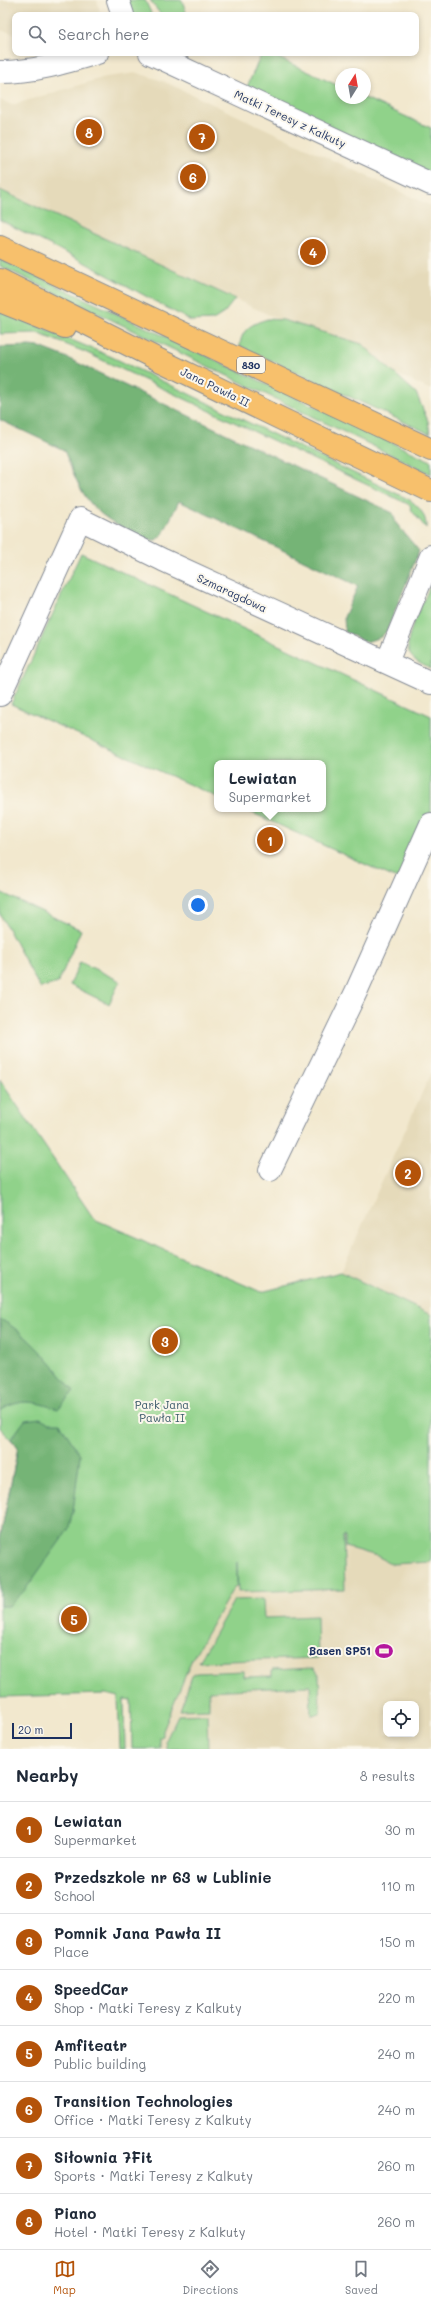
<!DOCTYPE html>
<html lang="en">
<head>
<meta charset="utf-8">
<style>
  :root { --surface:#fff; --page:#f2f2f3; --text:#1f2937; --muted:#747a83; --line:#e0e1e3; --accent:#b45309 }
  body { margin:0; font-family:Mali,sans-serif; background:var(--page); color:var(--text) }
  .controls { position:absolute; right:12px; bottom:12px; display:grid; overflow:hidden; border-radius:8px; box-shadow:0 2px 6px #0003 }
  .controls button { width:36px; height:36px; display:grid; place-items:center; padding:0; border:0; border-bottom:1px solid var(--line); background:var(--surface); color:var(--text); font:20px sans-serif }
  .compass { position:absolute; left:335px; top:68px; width:36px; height:36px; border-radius:50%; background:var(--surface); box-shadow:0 2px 6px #0003; rotate:11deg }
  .scale { position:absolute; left:12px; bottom:10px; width:60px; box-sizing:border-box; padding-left:4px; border:2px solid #1b2f5e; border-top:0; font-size:11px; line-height:14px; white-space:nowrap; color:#1b2f5e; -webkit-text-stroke:3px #fbf7ec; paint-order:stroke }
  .you { position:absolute; left:198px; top:905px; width:14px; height:14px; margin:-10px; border:3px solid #fff; border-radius:50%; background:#1a73e8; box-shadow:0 0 0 6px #1a73e833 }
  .badge { display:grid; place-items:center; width:26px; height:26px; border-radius:50%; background:var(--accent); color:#fff; font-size:13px; font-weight:700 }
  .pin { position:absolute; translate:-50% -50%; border:2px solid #fff; box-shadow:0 1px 4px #0006 }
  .popup { position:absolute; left:214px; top:760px; width:112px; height:52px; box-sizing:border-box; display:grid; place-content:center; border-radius:8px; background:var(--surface); filter:drop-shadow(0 1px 3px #0005); font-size:13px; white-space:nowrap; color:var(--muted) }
  .popup b { font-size:15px; color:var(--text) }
  .popup::after { content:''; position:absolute; left:50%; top:100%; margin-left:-8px; border:8px solid transparent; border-top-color:var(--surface) }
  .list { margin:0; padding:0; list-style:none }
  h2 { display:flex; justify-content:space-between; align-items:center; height:52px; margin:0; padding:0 16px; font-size:17px }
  h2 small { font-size:13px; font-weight:400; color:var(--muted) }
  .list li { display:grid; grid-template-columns:26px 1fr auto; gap:12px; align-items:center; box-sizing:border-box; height:56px; padding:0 16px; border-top:1px solid var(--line) }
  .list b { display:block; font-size:15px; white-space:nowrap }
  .list p { margin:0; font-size:13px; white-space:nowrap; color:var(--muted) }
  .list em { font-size:13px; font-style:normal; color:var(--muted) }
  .icon { flex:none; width:22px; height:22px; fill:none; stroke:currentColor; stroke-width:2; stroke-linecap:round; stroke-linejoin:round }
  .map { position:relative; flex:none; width:431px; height:1749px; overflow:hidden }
  .search { position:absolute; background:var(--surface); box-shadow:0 2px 6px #0003; left:12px; right:12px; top:12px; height:44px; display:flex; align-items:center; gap:10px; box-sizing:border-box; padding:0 14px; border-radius:8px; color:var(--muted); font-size:15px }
  .sheet { height:500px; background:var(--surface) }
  nav { display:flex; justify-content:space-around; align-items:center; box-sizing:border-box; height:56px; border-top:1px solid var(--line); background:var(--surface); font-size:11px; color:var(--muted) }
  nav a { display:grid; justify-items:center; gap:2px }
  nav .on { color:var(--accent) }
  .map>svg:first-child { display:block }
  .built { fill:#e5daba; fill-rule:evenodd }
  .green { fill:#90d28a; stroke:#568074 }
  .forest { fill:#74b476; stroke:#48726a }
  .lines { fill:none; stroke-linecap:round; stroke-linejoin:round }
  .minor-casing { stroke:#868c96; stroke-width:24 }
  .primary-casing { stroke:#868c96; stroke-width:24 }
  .minor { stroke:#fff; stroke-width:22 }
  .primary { stroke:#f7c06c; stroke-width:22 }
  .labels { text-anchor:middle; stroke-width:4; stroke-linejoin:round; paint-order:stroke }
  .shield { fill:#fbf7ec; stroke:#5e6b89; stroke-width:1 }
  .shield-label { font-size:10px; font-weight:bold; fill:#1b2f5e }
  .street-label { font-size:11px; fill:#1b2f5e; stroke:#fbf7ec }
  .park-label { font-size:11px; fill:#385869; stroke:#fbf7ec }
  .poi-label { font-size:11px; font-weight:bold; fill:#1b2f5e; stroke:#fbf7ec; text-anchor:end }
</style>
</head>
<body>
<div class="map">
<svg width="431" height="1749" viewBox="0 0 431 1749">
  <rect width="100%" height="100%" fill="#fbf7ec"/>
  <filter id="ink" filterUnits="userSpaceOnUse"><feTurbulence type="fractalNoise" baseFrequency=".025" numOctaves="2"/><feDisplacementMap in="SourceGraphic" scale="8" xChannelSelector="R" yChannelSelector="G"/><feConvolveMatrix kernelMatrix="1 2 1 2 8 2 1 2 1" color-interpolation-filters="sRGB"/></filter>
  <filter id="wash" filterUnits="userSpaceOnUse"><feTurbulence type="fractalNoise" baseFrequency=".012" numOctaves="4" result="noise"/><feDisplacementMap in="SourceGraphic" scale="16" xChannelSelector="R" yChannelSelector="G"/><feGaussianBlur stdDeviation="0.9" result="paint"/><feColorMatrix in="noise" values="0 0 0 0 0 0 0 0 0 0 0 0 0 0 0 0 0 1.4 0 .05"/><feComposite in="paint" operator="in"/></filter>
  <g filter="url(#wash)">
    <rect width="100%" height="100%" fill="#f2e8ce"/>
    <path class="built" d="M0 0H97L100 12 99 15H15V34L0 30Z
      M137 73 163 81 431 206V390L0 190V100L12 105 106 77Z
      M431 1073V1315L341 1272Z
      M343 1536 431 1557V1749H156L154 1706 237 1540ZM386 1704H416V1734H386Z"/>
    <path class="green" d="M127 0H145L152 15H133Z
      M150 0H182L187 15H161Z
      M262 53H268L341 87V98H365L431 128V174L246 89Z
      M0 190 235 299 224 313 213 320 191 321 80 260 0 220Z
      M0 259 431 461V474L0 266Z
      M0 310 112 357 408 499C418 505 427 515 426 528L412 511 410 505 85 352 37 333 0 334Z
      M268 319 283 320 362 344 416 393 428 421 430 434 240 346C241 329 253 323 268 319Z
      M81 553 431 716V824L406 883 244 809H323V763H217V797L11 704Z
      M431 584V669C423 665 412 661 409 652 403 638 425 599 431 584Z
      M0 892 81 930 58 983 40 988 0 914Z
      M80 962 120 981 109 1004 70 985Z
      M0 1080 94 1219 261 1292 341 1272 431 1315V1562L392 1564 377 1556 345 1547V1537L343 1536 345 1589 238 1592 237 1562V1586L234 1587 192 1659 163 1731V1736L160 1737V1749H132L131 1700 124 1699 125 1749H120L118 1697 106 1694 0 1697V1540L18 1447 0 1428Z
      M263 1599 264 1618 317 1616 318 1658 199 1662 234 1600Z
      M314 1668 319 1674 320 1714 311 1715 310 1686 209 1691V1709L180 1710 192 1676 196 1673 244 1671V1677L272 1676V1670Z
      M207 1714 208 1749H167L166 1740 178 1715Z"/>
    <path class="forest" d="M29 346 40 347 63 356 393 513 396 523 419 551 387 631 381 637 366 642 345 632 344 617 358 586 179 501 163 534 156 540C145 541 136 535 127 530 86 510 80 490 64 450L0 420V347Z
      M0 1319C30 1335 52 1365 74 1391L58 1409C34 1402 22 1397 0 1411Z
      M40 1418 50 1423H60L80 1455 73 1512 68 1530 25 1590 9 1606H0V1540L18 1447 11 1439 25 1420Z"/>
  </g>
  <g filter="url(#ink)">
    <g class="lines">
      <g class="minor-casing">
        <path id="minor" d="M118 0 123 15
          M150 53 431 184
          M0 72C34 72 64 63 97 53
          M387 662 431 556
          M0 695 80 519 163 560 431 683
          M270 1170 356 992 431 824"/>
      </g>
      <g class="primary-casing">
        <path id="primary" d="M0 247 431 450
          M0 280 153 357 431 491
          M0 301 65 327"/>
      </g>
      <use href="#minor" class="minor"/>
      <use href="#primary" class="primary"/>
    </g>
  </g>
  <defs>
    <g id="stadium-bare" transform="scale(1.38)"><path d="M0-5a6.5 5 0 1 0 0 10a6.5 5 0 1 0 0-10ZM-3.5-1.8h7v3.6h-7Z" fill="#b5179e" stroke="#fbf7ec" stroke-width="2.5" paint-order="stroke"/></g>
  </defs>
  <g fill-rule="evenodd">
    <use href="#stadium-bare" x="384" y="1651"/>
  </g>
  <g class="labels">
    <rect class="shield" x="237" y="357" width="28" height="16" rx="3"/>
    <g class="shield-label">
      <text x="251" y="369">830</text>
    </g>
    <g class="street-label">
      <text transform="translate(290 119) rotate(25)" y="4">Matki Teresy z Kalkuty</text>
      <text transform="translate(215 387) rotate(26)" y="4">Jana Pawła II</text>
      <text transform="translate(232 593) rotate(25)" y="4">Szmaragdowa</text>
    </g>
    <g class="park-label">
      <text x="162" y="1409">Park Jana<tspan x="162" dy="13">Pawła II</tspan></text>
    </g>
    <g class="poi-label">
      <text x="371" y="1655">Basen SP51</text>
    </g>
  </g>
</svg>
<div class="controls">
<button><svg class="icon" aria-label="locate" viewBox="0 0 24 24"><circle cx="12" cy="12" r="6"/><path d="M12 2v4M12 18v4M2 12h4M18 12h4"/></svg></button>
</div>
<svg class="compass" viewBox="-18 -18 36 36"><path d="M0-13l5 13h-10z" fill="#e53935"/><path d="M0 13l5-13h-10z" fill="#747a83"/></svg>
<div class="scale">20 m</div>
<div class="you"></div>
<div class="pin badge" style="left:270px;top:840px">1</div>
<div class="popup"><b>Lewiatan</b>Supermarket</div>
<div class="pin badge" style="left:408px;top:1173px">2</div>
<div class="pin badge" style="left:165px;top:1341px">3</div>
<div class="pin badge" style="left:313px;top:252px">4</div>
<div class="pin badge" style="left:74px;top:1619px">5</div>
<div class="pin badge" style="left:193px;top:177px">6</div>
<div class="pin badge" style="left:202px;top:137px">7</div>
<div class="pin badge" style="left:89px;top:132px">8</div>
<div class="search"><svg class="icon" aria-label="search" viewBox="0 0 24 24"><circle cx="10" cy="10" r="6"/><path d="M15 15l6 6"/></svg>Search here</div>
</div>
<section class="sheet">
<h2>Nearby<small>8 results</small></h2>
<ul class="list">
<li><span class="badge">1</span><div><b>Lewiatan</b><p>Supermarket</p></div><em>30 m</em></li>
<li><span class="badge">2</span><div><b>Przedszkole nr 63 w Lublinie</b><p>School</p></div><em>110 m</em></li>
<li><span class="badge">3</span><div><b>Pomnik Jana Pawła II</b><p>Place</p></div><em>150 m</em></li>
<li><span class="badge">4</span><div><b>SpeedCar</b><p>Shop · Matki Teresy z Kalkuty</p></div><em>220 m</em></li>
<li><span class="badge">5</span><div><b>Amfiteatr</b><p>Public building</p></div><em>240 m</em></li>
<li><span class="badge">6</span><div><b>Transition Technologies</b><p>Office · Matki Teresy z Kalkuty</p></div><em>240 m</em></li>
<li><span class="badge">7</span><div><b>Siłownia 7Fit</b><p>Sports · Matki Teresy z Kalkuty</p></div><em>260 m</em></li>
<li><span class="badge">8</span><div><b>Piano</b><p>Hotel · Matki Teresy z Kalkuty</p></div><em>260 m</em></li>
</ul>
</section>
<nav>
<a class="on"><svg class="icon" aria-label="map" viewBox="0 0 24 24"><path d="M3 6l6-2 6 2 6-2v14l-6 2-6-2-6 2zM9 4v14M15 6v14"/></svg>Map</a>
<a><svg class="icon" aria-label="directions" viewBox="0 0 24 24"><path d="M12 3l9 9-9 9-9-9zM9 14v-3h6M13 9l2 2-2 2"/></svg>Directions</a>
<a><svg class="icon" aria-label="saved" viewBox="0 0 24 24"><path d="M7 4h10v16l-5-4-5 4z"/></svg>Saved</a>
</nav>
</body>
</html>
